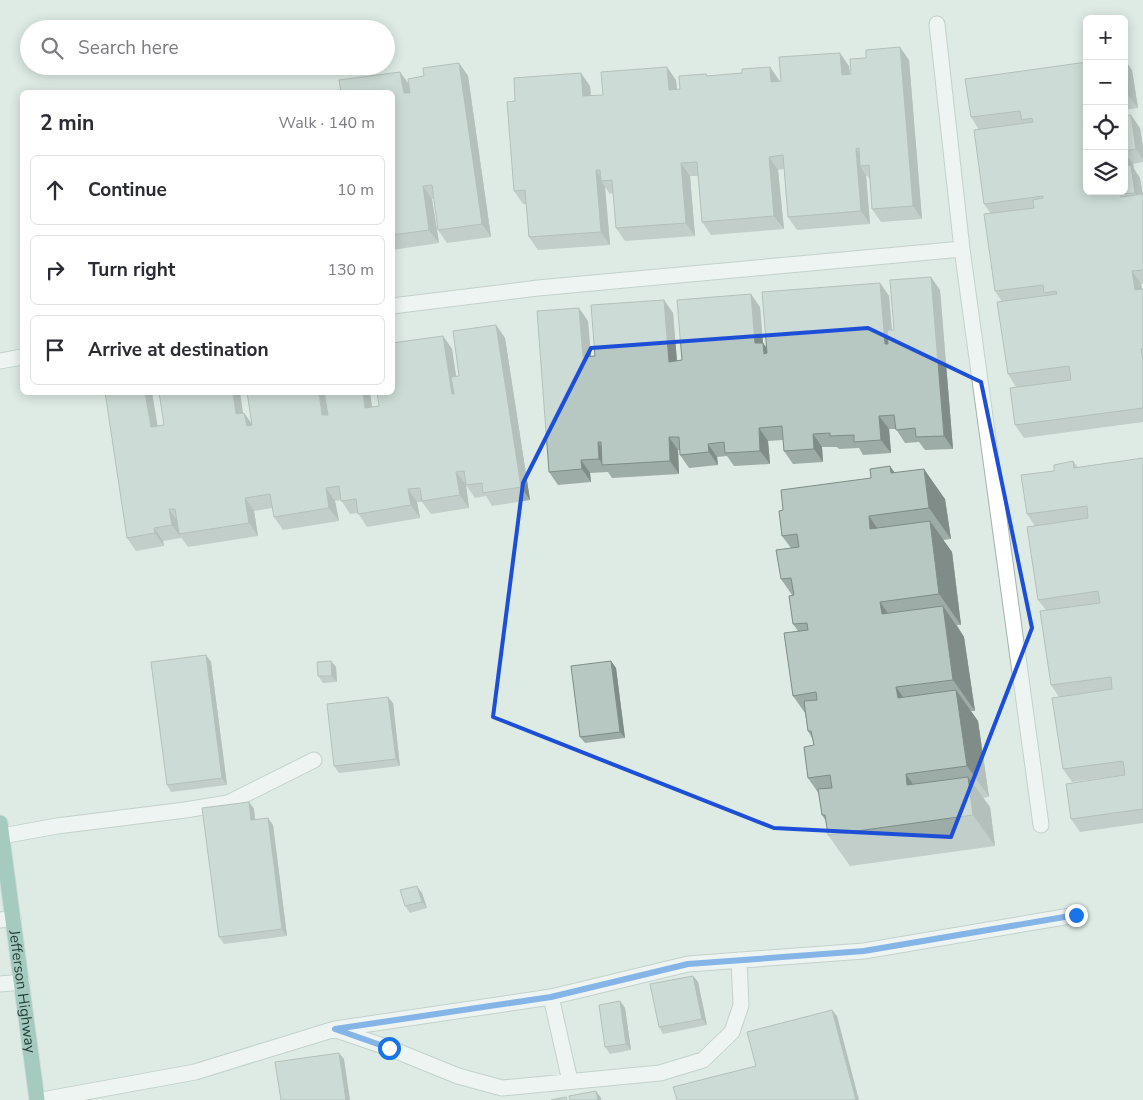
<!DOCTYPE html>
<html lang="en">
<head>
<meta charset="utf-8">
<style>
  :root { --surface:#fff; --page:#f7f7f7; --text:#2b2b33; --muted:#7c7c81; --line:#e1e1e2 }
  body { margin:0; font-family:"Nunito Sans",sans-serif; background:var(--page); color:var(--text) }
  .controls { position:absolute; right:15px; top:15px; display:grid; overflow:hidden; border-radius:8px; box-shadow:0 2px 12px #0003 }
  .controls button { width:45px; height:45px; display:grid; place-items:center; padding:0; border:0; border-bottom:1px solid var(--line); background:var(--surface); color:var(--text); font:25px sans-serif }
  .stop { position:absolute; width:15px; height:15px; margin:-11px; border:4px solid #1a73e8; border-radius:50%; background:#fff }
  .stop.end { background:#1a73e8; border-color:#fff; box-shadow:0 1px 5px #0008 }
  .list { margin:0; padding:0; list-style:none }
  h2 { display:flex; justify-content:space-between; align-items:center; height:65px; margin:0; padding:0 20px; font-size:21px }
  h2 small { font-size:16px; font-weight:400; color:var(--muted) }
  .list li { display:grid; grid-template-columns:32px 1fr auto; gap:15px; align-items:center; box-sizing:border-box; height:70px; margin:0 10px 10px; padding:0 10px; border:1px solid var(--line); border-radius:8px }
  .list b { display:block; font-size:19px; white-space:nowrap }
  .list em { font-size:16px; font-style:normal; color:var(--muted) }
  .icon { flex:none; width:28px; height:28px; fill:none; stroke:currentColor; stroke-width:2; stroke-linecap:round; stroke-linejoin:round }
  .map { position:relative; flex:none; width:1143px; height:1100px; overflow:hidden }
  .search { position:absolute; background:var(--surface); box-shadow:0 2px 12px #0003; left:20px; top:20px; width:375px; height:55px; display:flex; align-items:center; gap:12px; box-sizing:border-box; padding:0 18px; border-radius:28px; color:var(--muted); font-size:19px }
  .panel { position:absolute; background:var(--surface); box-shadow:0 2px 12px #0003; left:20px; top:90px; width:375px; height:305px; border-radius:8px }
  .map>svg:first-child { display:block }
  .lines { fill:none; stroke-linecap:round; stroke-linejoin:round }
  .lane-casing { stroke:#a1b3ac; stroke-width:17 }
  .street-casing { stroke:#a1b3ac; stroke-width:17 }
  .primary-casing { stroke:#c0c8c6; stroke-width:17 }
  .lane { stroke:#fff; stroke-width:15 }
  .street { stroke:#fff; stroke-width:15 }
  .primary { stroke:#60a392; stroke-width:15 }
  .wall { fill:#9daca6 }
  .shaded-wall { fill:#7f8c87 }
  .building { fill:#b6c8c1; stroke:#7f8c87 }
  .route { stroke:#1a73e8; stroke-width:6 }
  .marked { fill:none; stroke:#1d4ed8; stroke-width:4; stroke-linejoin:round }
  .labels { text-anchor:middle; stroke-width:4; stroke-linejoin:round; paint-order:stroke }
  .street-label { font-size:15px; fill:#1f3b33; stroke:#eef7f3 }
</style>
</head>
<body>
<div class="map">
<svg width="1143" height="1100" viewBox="0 0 1143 1100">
  <rect width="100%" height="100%" fill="#deebe5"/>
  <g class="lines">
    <g class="lane-casing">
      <path id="lane" d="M937 24 962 249 1041 825
        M392 306 538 288 962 249
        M0 361 22 357
        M2 836 57 826 185 810 228 803 314 760
        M551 997 570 1081
        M339 1031 389 1048 458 1076 502 1088 660 1073 703 1060 732 1032 741 1005 739 960
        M42 1100 195 1072 335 1029 551 997 688 964 864 951 1076 915"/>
    </g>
    <g class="street-casing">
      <path id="street" d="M0 920 13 918
        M0 984 22 982"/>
    </g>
    <g class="primary-casing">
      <g id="primary">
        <path id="s1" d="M0 823 37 1100"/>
      </g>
    </g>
    <use href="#lane" class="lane"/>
    <use href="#street" class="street"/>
    <use href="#primary" class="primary"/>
  </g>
  <path class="wall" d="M1124 59 1132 70 1138 108 1124 110Z
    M909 60 922 219 881 222 872 209 870 179 866 175 870 224 797 230 788 217 784 169 778 170 784 229 711 235 702 222 698 176H690L695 236 625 241 616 228 613 193 610 194 605 187 610 245 538 250 529 237 526 204H523L514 191 515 101 590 86 591 96 603 95 676 80 677 89H680L706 74 708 76 742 73 770 67 779 81 849 66 850 74Z
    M1087 62V191L1124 116 1140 128 1143 147V162L1133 164 1134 169 1140 178 1143 194V284H1141L1142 289H1143V422L1024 438 1015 425 1016 387 1008 374 1002 302 995 291 991 214 984 204 979 130 971 117Z
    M459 63 468 76 491 237 447 243 438 230 434 198 432 199 439 243 392 250V92L400 72 409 84 424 76Z
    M880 283 889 296 892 330H894L940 290 953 449 925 450 919 442 905 443 896 429H889L891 453 863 455 859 448 839 449 837 447H822L823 462 793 464 784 451 783 440 768 441 770 464 734 466 727 456 717 457 718 465 689 468 680 455V450H678L679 474 612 478 608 472 590 473 591 482 558 485 549 472 588 321 591 356H595L664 300 673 313 677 361 682 360 760 307 763 343 767 348Z
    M496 325 505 338 530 500 492 506 486 496 475 498 466 485 469 508 431 514 422 502H417L420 518 367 527 358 513 350 514 341 500 335 501 339 521 283 530 274 517 272 508 254 511 258 536 188 547 180 536 181 538 163 541 164 546 136 551 127 538 158 426 244 413 252 424 379 406 443 336 452 349 456 377 459 376Z
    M1143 458V823L1080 832 1071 819 1125 775 1072 782 1063 769 1059 697 1051 685 1046 610 1038 600 1035 526 1027 514 1054 471 1073 461 1078 467Z
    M894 472 945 499 951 539 943 540 952 552 961 625H957L964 637 975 711H971L978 721 989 797 983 798 990 807 995 846 850 866 828 835 826 821 822 815 819 794 808 778 814 745 812 738 808 731 805 713 793 696 798 631 793 624 792 595 781 579 791 548 782 536 871 478Z
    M206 655 211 662 227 785 171 792 167 785Z
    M331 661 336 667 337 682 323 683 318 676Z
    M611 661 616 668 625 738 585 743 580 737Z
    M393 703 400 766 339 773 334 766Z
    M249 802 254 809 255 820 273 825 287 936 224 944 219 937Z
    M422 893 427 908 410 913 405 906Z
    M693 976 698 982 707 1025 663 1034 659 1027Z
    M620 1001 625 1008 631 1050 610 1054 605 1047Z"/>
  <path class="shaded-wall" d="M900 47 909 60 922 219 913 206Z
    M840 53 849 66 851 88 842 75Z
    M1124 59 1132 70 1138 108 1128 95Z
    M459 63 468 76 491 237 482 224Z
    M667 67 676 80 678 103 669 90Z
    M770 67 779 80 780 95 771 82Z
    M400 72 409 85 413 106 404 93Z
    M581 73 590 86 592 109 583 96Z
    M1131 115 1140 128 1143 147V159L1136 149Z
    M856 149 865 162 860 166 866 175 870 224 861 211Z
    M1124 151 1133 164 1134 169 1140 178 1143 198V204L1135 193 1126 166Z
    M769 157 778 170 784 229 774 216Z
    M681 163 690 176 695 236 686 223Z
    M596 170 603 181H601L605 187 610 245 601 232Z
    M423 186 432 199 439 243 429 230Z
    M1132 271 1141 284 1143 298 1135 290Z
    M931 277 940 290 953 449 944 436Z
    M880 283 889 296 894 357 885 344Z
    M751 294 760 307 764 356 755 343Z
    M664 300 673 313 678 374 669 362Z
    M579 308 588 321 592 370 583 357Z
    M496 325 505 338 530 500 521 487Z
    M443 336 452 349 461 407 452 394Z
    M763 343 772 356 764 354Z
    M145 392H152L160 440 151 427Z
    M233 392H240L245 427 236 414Z
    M319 392H326L332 428 322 415Z
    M363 392H370L374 420 365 408Z
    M244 413 253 426H247Z
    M879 416 889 429 891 453 881 440Z
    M759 428 768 441 770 464 760 451Z
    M813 434 822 447 823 462 814 449Z
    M669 437 678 450 679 474 670 461Z
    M598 442 607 455 603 465 599 459Z
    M708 444 717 457 718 465 709 452Z
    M581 460 590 473 591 482 582 469Z
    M890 466 912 497 891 473Z
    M924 469 945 499 951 539 929 508Z
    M456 472 466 485 469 508 460 495Z
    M326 488 335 501 339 521 329 508Z
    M408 489 417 502 420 518 411 505Z
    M245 498 254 511 258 536 249 523Z
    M169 509 178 522 179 534 181 538 172 525Z
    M869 516 890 547 870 529Z
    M930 521 952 552 961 625 939 594Z
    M154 528 163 541 164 546 155 533Z
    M880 602 902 633 882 614Z
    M943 606 964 637 975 711 953 680Z
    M206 655 211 662 227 785 222 778Z
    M331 661 336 667 337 682 332 676Z
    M611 661 616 668 625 738 620 732Z
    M896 687 918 718 898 698Z
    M956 690 978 721 989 797 967 766Z
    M388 697 393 703 400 766 396 759Z
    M906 774 927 805 907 785Z
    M968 777 990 807 995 846 973 815Z
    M249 802 254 809 256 827 251 820Z
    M268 818 273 825 287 936 282 929Z
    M417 886 422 893 427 908 422 902Z
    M693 976 698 982 707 1025 702 1019Z
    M620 1001 625 1008 631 1050 626 1044Z
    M832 1010 837 1016 859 1100H856Z
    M339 1053 344 1059 350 1100H346Z
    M596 1091 601 1098V1100H598Z"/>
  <path class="building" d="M900 47 913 206 872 209 869 165 860 166 859 148 856 149 861 211 788 217 783 155 769 157 774 216 702 222 697 162 681 163 686 223 616 228 612 180 601 181 600 170H596L601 232 529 237 525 190 514 191 507 102 515 101 514 78 581 73 583 96 603 95 601 72 667 67 669 90 680 89 679 76 706 74 707 76 742 73V69L770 67 771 82 781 81 779 57 840 53 842 75 851 74 850 59 866 58V50Z
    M1087 62V191H1124V152L1126 166 1131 165 1135 193 1120 194 1121 197 1143 194V270L1132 271 1135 290 1143 289V349H1141L1143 359V408L1015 425 1010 388 1071 380 1069 366 1008 374 997 302 1057 294 1056 291 1044 293 1043 285 995 291 984 214 1034 208 1033 200 1043 198V196L984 204 974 130 1033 122 1032 118 1022 120 1020 111 971 117 965 79Z
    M459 63 482 224 438 230 432 185 423 186 429 230 392 235V92H341L339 80 400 72 404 93H410L408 79 424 76 423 68Z
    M1124 64 1128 95 1124 96Z
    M1131 115 1136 149 1124 151V116Z
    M931 277 944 436 916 437 915 428 896 430 894 415 879 416 881 440 854 442V435L830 436V433L813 434 814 449 784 451 782 426 759 428 760 451 725 453 724 442 708 444 709 452 680 455 679 437H669L670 461 602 465 601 442H598L599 459 581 460 582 469 549 472 537 311 579 308 583 357 595 356 591 305 664 300 669 362 682 360 677 300 751 294 755 343H763L764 354 767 353 762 292 880 283 885 344H888L887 330H894L890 280Z
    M496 325 521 487 483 493 482 483 466 485 464 471 456 472 460 495 422 501 420 488 408 489 411 505 358 514 356 499 341 501 339 486 326 488 329 508 274 517 270 494 245 498 249 523 179 534 175 509H169L172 525 154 528 155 533 127 538 105 392H145L151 427 164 425 159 392H233L236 414 244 413 247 426 252 425 247 392H319L322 415H328L324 392H363L365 408 379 406 377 392H392V343L443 336 452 394H454L451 377 459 376 453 331Z
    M1143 458V809L1071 819 1066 784 1125 775 1123 761 1063 769 1052 698 1112 689 1111 677 1051 685 1040 611 1100 603 1098 591 1038 600 1027 527 1088 518 1087 506 1027 514 1021 475 1054 471V465L1073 461 1074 468Z
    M890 466 891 473 924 469 929 508 869 516 870 529 930 521 939 594 880 602 882 614 943 606 953 680 896 687 898 698 956 690 967 766 906 774 907 785 968 777 973 815 828 835 825 815H822L818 789 832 788 830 775 808 778 804 747 814 745 811 731H808L804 701 817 700 816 692 793 696 784 633 808 630 807 623 793 624 789 596 794 595 791 578 781 579 776 550 799 547 797 534 782 536 779 511 783 510 781 490 871 478 870 469Z
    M206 655 222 778 167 785 151 662Z
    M331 661 332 676H318L317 662Z
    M611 661 620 732 580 737 571 666Z
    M388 697 396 759 334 766 327 704Z
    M249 802 251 820 268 818 282 929 219 937 202 808Z
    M417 886 422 902 405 906 400 890Z
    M693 976 702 1019 659 1027 650 984Z
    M620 1001 626 1044 605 1047 599 1005Z
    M832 1010 856 1100H677L673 1087 756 1066 747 1032Z
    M339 1053 346 1100H281L275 1062Z
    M596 1091 598 1100H570L569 1096Z
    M566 1097 567 1100H551Z"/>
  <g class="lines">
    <path class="route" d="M389 1048 335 1029 551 997 688 964 864 951 1076 915"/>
  </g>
  <path d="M0 0H1143V1100H0ZM868 328 981 382 1032 628 951 837 774 828 493 717 523 483 591 348Z" fill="#deebe5" fill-opacity=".55" fill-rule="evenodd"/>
  <path class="marked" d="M868 328 981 382 1032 628 951 837 774 828 493 717 523 483 591 348Z"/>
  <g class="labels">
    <g class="street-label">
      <text dy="5" stroke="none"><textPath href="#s1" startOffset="170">Jefferson Highway</textPath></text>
    </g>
  </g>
</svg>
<div class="controls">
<button>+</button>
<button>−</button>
<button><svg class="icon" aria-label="locate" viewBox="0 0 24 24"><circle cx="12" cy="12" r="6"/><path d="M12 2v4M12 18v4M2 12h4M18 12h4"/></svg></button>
<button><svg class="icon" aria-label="layers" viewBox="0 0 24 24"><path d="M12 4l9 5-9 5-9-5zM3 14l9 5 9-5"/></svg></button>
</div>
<div class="stop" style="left:389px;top:1048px"></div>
<div class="stop end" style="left:1076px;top:915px"></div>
<div class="search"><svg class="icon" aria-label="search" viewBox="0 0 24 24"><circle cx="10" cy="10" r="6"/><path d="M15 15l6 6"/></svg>Search here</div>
<section class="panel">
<h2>2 min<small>Walk · 140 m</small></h2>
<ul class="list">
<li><svg class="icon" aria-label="ahead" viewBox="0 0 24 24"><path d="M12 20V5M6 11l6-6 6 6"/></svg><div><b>Continue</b></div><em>10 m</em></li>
<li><svg class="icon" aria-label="right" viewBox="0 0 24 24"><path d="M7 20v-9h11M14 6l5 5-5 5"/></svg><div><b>Turn right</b></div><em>130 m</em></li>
<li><svg class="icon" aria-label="arrive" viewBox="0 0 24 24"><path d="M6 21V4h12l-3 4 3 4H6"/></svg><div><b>Arrive at destination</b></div></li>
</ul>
</section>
</div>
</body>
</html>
